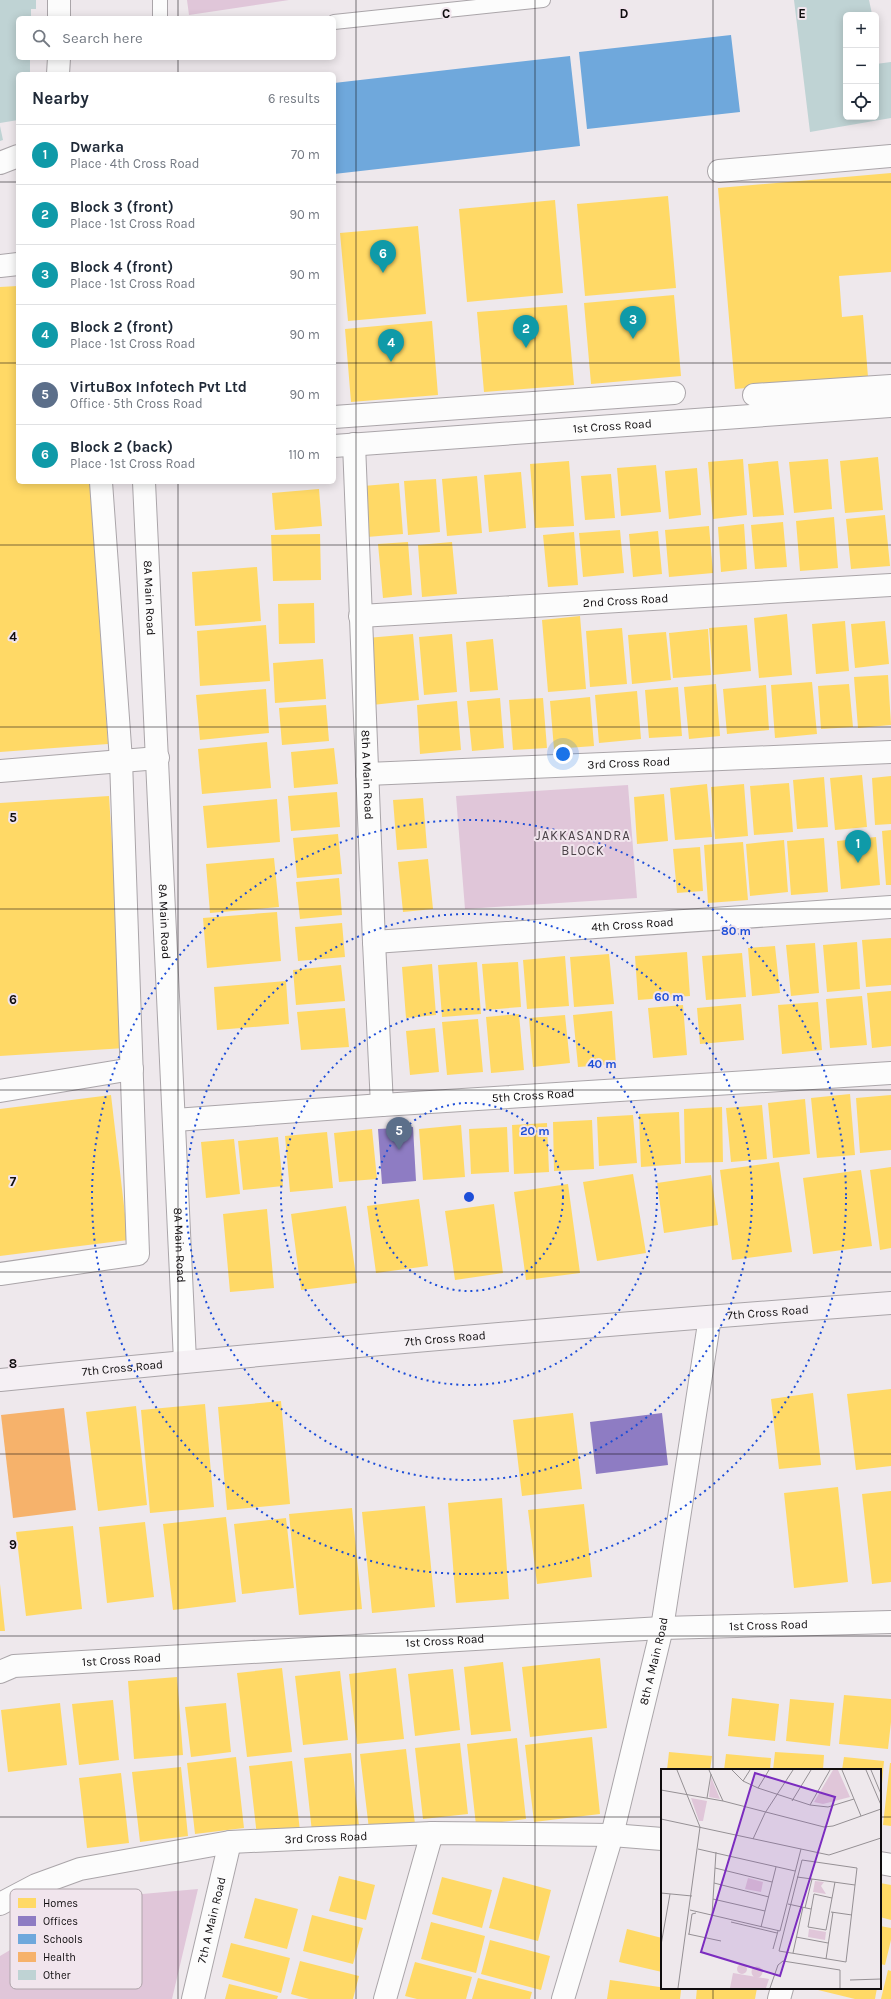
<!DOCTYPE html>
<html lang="en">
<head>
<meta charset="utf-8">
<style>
  :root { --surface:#fff; --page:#f2f2f3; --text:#1f2937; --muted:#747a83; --line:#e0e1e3; --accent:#5e5a5c }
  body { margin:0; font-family:Karla,sans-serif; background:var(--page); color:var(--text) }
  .controls { position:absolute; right:12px; top:12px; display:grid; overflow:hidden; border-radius:6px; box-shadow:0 2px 10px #0003 }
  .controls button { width:36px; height:36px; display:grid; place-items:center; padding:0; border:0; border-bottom:1px solid var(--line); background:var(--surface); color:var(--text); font:20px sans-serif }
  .you { position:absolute; left:563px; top:754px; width:14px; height:14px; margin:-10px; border:3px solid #fff; border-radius:50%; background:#1a73e8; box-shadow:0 0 0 6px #1a73e833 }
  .badge { display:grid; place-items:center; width:26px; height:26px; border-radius:50%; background:var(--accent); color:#fff; font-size:13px; font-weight:700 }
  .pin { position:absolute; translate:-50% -33px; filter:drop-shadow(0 1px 2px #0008) }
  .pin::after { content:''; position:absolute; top:21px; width:14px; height:12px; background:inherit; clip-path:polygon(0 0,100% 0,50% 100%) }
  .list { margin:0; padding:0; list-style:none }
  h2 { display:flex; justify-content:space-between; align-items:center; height:52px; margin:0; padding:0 16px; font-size:17px }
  h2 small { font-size:13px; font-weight:400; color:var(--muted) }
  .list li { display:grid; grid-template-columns:26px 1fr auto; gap:12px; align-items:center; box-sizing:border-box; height:60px; padding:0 16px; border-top:1px solid var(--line) }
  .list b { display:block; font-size:15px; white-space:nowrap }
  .list p { margin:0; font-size:13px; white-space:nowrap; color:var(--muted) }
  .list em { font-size:13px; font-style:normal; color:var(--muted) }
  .icon { flex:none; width:22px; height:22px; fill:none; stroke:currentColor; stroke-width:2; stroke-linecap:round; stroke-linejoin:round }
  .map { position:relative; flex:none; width:891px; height:1999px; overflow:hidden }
  .search { position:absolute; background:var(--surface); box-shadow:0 2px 10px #0003; left:16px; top:16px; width:320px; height:44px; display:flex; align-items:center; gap:10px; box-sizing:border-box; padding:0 14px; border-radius:6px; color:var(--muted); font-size:15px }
  .panel { position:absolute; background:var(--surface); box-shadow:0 2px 10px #0003; left:16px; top:72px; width:320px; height:412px; border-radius:6px }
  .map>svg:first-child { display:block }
  .green { fill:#e0c6d9 }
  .homes { fill:#ffd966 }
  .offices { fill:#8e7cc3 }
  .schools { fill:#6fa8dc }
  .health { fill:#f6b26b }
  .building { fill:#bfd3d4 }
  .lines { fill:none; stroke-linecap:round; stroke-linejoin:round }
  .lane-casing { stroke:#aaa5a9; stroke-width:16 }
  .street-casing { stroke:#aaa5a9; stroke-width:24 }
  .secondary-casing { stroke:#aaa5a9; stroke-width:24 }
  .lane { stroke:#fcfcfc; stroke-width:14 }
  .street { stroke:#fcfcfc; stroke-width:22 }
  .secondary { stroke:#f5f0f4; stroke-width:22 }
  .grid { fill:none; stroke:#100d0f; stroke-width:1; stroke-opacity:0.55 }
  .ring { fill:none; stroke:#1d4ed8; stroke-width:2; stroke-dasharray:2 4 }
  .labels { text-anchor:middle; stroke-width:4; stroke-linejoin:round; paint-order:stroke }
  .street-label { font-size:12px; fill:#100d0f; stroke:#f1e5ed }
  .neighbourhood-label { font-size:13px; letter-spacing:1px; fill:#4c4349; stroke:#f1e5ed }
  .inset-road { fill:none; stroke:#959094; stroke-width:1 }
  .view { fill:#7b2cbf; fill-opacity:0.15; stroke:#7b2cbf; stroke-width:2 }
  .inset-edge { fill:none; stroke:#100d0f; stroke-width:2 }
  .key { fill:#f1e5ed; stroke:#aea4aa; stroke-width:1 }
  .key-label { font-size:11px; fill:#100d0f }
  .grid-label { font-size:13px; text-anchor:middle; font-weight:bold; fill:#100d0f; stroke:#f1e5ed; stroke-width:4; stroke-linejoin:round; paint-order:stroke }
  .centre { fill:#1d4ed8; stroke:#f1e5ed; stroke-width:2 }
  .ring-label { font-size:12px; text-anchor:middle; font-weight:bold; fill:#1d4ed8; stroke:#f1e5ed; stroke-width:4; stroke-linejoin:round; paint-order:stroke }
</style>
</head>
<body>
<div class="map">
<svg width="891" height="1999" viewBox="0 0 891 1999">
  <rect width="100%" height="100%" fill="#eee8ec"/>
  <path class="green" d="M187 0H289L189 15Z
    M628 785 637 898 465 909 456 796Z
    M198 1889 172 1999H0V1956L98 1898Z"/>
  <path class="homes" d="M891 173V272L839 276 842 317 863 315 868 377 735 389 718 188Z
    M668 196 676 288 585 296 577 204Z
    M555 200 563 293 467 302 459 209Z
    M418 226 426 314 348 321 340 233Z
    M18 286V482H90L108 744 0 752V287Z
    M674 295 681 376 591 384 584 303Z
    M567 305 574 385 484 392 477 312Z
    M432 321 438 395 351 402 345 329Z
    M878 457 883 510 845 513 840 461Z
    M743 459 747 515 713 519 708 462Z
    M828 459 832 509 794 513 789 462Z
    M569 461 574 526 535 528 530 464Z
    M778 461 784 515 753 517 748 464Z
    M656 465 661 512 621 516 617 468Z
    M697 468 701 515 669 519 665 471Z
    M521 472 526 528 489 532 484 475Z
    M611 474 615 518 585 520 581 476Z
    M477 476 482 533 447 536 442 479Z
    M436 479 440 532 408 535 404 481Z
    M399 483 403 534 367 537 363 486Z
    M319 489 322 526 275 530 272 493Z
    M885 515 890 566 851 569 846 519Z
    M834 517 838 568 800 571 796 521Z
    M783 522 787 567 755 569 751 525Z
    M744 524 747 569 721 572 718 527Z
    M709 526 713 573 669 577 665 530Z
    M620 530 624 573 583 577 579 533Z
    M658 531 662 574 633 577 629 534Z
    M574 532 578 585 548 587 543 535Z
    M320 534 321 580 273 581 271 535Z
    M408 542 412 595 383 598 378 544Z
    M452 542 457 594 422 597 418 545Z
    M257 567 261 621 195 626 192 572Z
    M314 603 315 643 279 644 278 604Z
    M787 614 792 675 759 678 754 618Z
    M580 616 586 689 548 692 542 620Z
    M845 621 849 671 816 674 812 624Z
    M885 621 889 664 855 668 851 624Z
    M266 625 270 681 200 686 197 631Z
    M747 625 751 671 713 675 709 628Z
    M622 628 627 684 590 687 586 631Z
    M708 629 711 675 673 678 669 633Z
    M666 632 671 680 632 684 628 635Z
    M413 634 419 700 372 705 367 638Z
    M452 634 457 692 424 695 419 637Z
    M493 639 498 690 470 692 466 642Z
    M323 659 326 699 275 703 273 663Z
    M888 675 891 725 858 728 854 677Z
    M812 682 817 734 775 738 771 685Z
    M716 684 720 736 689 739 684 687Z
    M849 684 853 727 821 729 818 686Z
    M766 685 769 730 727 734 723 689Z
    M678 687 682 736 649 738 645 690Z
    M266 689 269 733 200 740 196 695Z
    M637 691 641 739 599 743 595 695Z
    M590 697 594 746 554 749 550 701Z
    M500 698 504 748 472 751 467 701Z
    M543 698 547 748 513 750 509 700Z
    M457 701 461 750 420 754 417 705Z
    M326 705 329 741 282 745 279 708Z
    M267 742 271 788 202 794 198 749Z
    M334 748 338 784 294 788 291 752Z
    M862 775 867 827 835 830 830 778Z
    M891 776V824L875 825 872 778Z
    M824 777 828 827 797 829 793 780Z
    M789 783 793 832 754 835 750 786Z
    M707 784 712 837 675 840 670 788Z
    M744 784 748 836 715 839 711 787Z
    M337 792 340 827 291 831 288 796Z
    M664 794 668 841 637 844 634 797Z
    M109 796 125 1048 0 1056V803Z
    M423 798 427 848 397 850 393 800Z
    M277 799 280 842 207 848 203 806Z
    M891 830V885H886L882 831Z
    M338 834 342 874 297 878 293 838Z
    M876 837 880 885 841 889 837 841Z
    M824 838 828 892 791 895 787 841Z
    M784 840 788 892 750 896 746 844Z
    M743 842 748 900 708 903 704 845Z
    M700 847 703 891 677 893 673 849Z
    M274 858 279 907 210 913 206 864Z
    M428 859 433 909 403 912 398 862Z
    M339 878 342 915 300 919 296 882Z
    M277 912 281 961 207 968 203 918Z
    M342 923 345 957 298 961 295 927Z
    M891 938V985L866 987 862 940Z
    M857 942 860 989 827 992 823 945Z
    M815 943 819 993 791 996 786 945Z
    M775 946 780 993 752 996 748 948Z
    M687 952 690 996 638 1000 635 956Z
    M742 953 746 997 706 1000 702 956Z
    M609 954 614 1004 574 1007 570 957Z
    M565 956 569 1006 527 1009 523 960Z
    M477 962 481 1014 442 1017 438 965Z
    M518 962 521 1007 486 1010 482 964Z
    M432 964 436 1015 406 1018 402 967Z
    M341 965 345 1001 296 1005 293 970Z
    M286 981 289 1024 217 1030 214 987Z
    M891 991V1046L872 1048 867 993Z
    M862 996 867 1045 830 1048 826 999Z
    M818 1002 822 1050 782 1054 778 1005Z
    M741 1004 744 1040 700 1044 697 1008Z
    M683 1005 687 1055 653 1058 648 1008Z
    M345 1008 349 1047 301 1050 297 1012Z
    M612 1011 616 1064 578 1067 573 1015Z
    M519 1014 524 1070 491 1073 486 1017Z
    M565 1015 570 1063 533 1067 529 1018Z
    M478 1019 483 1072 447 1075 442 1022Z
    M435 1028 439 1072 410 1075 406 1031Z
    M850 1094 855 1155 817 1158 811 1098Z
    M111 1095 128 1240 0 1256V1109Z
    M891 1095V1150L860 1153 856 1098Z
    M805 1099 810 1154 773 1158 768 1103Z
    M762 1105 767 1159 731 1162 726 1108Z
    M722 1107 723 1162 685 1163 684 1109Z
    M679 1112 681 1164 641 1167 639 1114Z
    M633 1115 637 1163 599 1166 597 1117Z
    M592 1120 594 1169 554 1171 553 1122Z
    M547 1123 549 1172 514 1174 512 1125Z
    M461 1125 465 1177 423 1180 419 1129Z
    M507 1127 509 1172 471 1174 469 1129Z
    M372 1129 377 1179 339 1182 334 1133Z
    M327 1132 333 1188 290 1192 285 1136Z
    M278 1137 283 1186 243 1190 238 1141Z
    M234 1139 240 1194 206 1198 201 1142Z
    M779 1162 792 1252 732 1260 720 1170Z
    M891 1167V1248L880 1250 870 1170Z
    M861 1170 872 1246 813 1254 803 1178Z
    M633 1174 646 1253 597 1261 583 1182Z
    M711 1175 718 1225 664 1233 657 1183Z
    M568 1184 580 1273 526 1280 514 1192Z
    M419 1199 428 1266 376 1273 367 1206Z
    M494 1204 503 1273 455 1280 445 1211Z
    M346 1206 357 1283 301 1290 291 1214Z
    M267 1209 274 1288 230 1292 223 1214Z
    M891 1389V1466L856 1470 847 1394Z
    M813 1393 821 1465 779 1469 771 1399Z
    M281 1401 290 1504 227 1510 218 1407Z
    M205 1404 214 1507 150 1513 141 1410Z
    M136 1406 147 1505 98 1511 86 1412Z
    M573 1413 582 1489 522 1496 513 1420Z
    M838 1487 848 1582 794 1588 784 1493Z
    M891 1491V1582L872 1584 862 1494Z
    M502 1498 509 1599 456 1603 448 1503Z
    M584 1504 592 1577 537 1584 528 1510Z
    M425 1506 435 1607 372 1613 362 1512Z
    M352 1508 362 1609 299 1615 289 1514Z
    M226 1517 236 1602 173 1610 163 1524Z
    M286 1518 294 1588 242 1594 234 1524Z
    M145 1522 154 1597 107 1603 99 1527Z
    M73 1526 82 1609 26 1616 16 1532Z
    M0 1584 5 1631H0Z
    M600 1658 607 1728 530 1737 522 1667Z
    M503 1662 511 1731 471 1735 464 1667Z
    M282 1668 292 1752 247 1757 237 1673Z
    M396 1668 404 1739 357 1744 349 1674Z
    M453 1669 460 1730 415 1736 408 1674Z
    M340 1671 348 1740 303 1745 295 1676Z
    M177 1677 183 1755 134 1759 128 1681Z
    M844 1695 891 1699V1722L888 1749 839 1744Z
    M732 1698 779 1704 775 1741 728 1736Z
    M790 1699 834 1703 830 1746 786 1741Z
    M113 1700 119 1760 79 1765 72 1704Z
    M60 1703 67 1765 8 1772 1 1710Z
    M226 1703 231 1752 191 1757 185 1707Z
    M592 1737 600 1814 534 1822 525 1745Z
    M517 1738 526 1819 476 1825 467 1744Z
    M460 1743 468 1814 423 1819 415 1748Z
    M406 1749 415 1824 369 1829 360 1754Z
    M669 1752 712 1756 710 1770H667Z
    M775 1752 824 1755 823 1770H773Z
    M351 1753 359 1826 312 1832 304 1758Z
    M726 1754 771 1758 770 1770H724Z
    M236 1757 244 1828 195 1834 187 1763Z
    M844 1757 884 1761 881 1795 880 1770H842Z
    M292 1761 300 1831 257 1836 249 1766Z
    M890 1763H891V1826L883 1825Z
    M181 1767 188 1836 140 1842 132 1772Z
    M121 1773 129 1843 87 1848 79 1778Z
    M339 1876 375 1885 366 1920 329 1911Z
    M442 1877 492 1890 482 1928 432 1914Z
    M503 1877 551 1890 538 1941 489 1928Z
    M880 1883 891 1885V1920L880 1917Z
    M255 1898 298 1909 287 1949 244 1938Z
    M312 1915 363 1928 353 1964 303 1951Z
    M431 1922 485 1936 476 1973 421 1959Z
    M880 1926 891 1928V1940L885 1965 880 1964Z
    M627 1929 662 1938V1972L619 1962Z
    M490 1940 550 1956 541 1990 481 1974Z
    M231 1943 290 1958 281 1993 222 1977Z
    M300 1961 359 1976 353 1999H309L291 1994Z
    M415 1962 472 1977 466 1999H417L405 1996Z
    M888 1970 891 1971V1999H881Z
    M478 1978 532 1992 530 1999H472Z
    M610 1980 681 1990 680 1999H607Z
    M229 1984 278 1996 277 1999H225Z
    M697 1988H757L755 1999H696Z
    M819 1988H877L875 1999H855L818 1990Z"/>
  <path class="offices" d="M413 1127 416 1181 382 1184 378 1129Z
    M662 1413 668 1465 596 1474 590 1422Z"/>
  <path class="schools" d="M731 35 740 112 587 129 579 52Z
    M570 56 580 146 334 174V83Z"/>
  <path class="health" d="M64 1408 76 1510 13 1518 1 1415Z"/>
  <path class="building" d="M0 0H36V9H31V18H18V58H30V74H18V120L0 123Z
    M794 0H869L872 14 846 15V117H876V64L891 62V118L810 132Z
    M0 126 3 140 0 141Z"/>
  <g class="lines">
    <g class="lane-casing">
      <path id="lane" d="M160 18V0
        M334 22 543 0"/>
    </g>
    <g class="street-casing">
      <g id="street">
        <path d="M59 18V0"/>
        <path d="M58 74 59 58"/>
        <path d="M0 163 18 156"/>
        <path d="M719 171 891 156"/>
        <path d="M0 266 18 264"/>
        <path d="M754 395 891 386"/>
        <path d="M334 417 674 393"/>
        <path id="s1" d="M354 444 374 942 382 1105"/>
        <path id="s2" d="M334 446 891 406"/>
        <path id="s3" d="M144 482 185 1361"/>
        <path id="s4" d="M360 616 891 585"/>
        <path d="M0 771 158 758"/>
        <path id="s5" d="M367 774 891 752"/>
        <path id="s6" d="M374 942 891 907"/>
        <path d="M0 1091 132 1069"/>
        <path id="s7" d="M175 1120 382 1105 891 1073"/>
        <path d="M0 1274 138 1254 121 760 101 482"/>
        <path id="s8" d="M0 1672 14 1666 662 1628 891 1622"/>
        <path d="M880 1863 891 1865"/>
        <path id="s9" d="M0 1904 36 1885 80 1869 230 1842 432 1833 612 1835 662 1839"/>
        <path id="s10" d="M193 1999 230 1842"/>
        <path d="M385 1999 432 1833"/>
        <path id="s11" d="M563 1999 612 1835 662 1628 710 1317"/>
        <path d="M779 1999 782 1988"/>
      </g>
    </g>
    <g class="secondary-casing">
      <g id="secondary">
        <path id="s12" d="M0 1380C297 1350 594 1325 891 1303"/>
      </g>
    </g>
    <use href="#lane" class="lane"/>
    <use href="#street" class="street"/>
    <use href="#secondary" class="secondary"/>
  </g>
  <path class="grid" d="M178 0V18M356 0V1999M535 0V1999M713 0V1770M178 58V74M0 182H18M334 182H891M0 363H18M334 363H891M178 482V1999M0 545H891M0 727H891M0 909H891M0 1090H891M0 1272H891M0 1454H891M0 1636H891M0 1817H662M880 1817H891M713 1988V1999"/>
  <g class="ring">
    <circle cx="469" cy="1197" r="94"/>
    <circle cx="469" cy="1197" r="188"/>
    <circle cx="469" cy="1197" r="283"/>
    <circle cx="469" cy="1197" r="377"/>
  </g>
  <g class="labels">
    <g class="street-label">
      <text dy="4" stroke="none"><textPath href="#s2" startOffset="279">1st Cross Road</textPath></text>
      <text dy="4" stroke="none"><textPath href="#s3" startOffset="116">8A Main Road</textPath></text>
      <text dy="4" stroke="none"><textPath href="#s4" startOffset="266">2nd Cross Road</textPath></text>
      <text dy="4" stroke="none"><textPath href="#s5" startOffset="262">3rd Cross Road</textPath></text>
      <text dy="4" stroke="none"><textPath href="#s1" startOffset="331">8th A Main Road</textPath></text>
      <text dy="4" stroke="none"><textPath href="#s3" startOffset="440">8A Main Road</textPath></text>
      <text dy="4" stroke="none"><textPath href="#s6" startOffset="259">4th Cross Road</textPath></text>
      <text dy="4" stroke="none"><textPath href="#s7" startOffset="359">5th Cross Road</textPath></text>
      <text dy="4" stroke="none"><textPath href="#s3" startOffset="764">8A Main Road</textPath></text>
      <text dy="4" stroke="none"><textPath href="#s12" startOffset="771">7th Cross Road</textPath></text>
      <text dy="4" stroke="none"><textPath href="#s12" startOffset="447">7th Cross Road</textPath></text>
      <text dy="4" stroke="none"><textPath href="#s12" startOffset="123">7th Cross Road</textPath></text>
      <text dy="4" stroke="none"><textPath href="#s8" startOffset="771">1st Cross Road</textPath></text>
      <text dy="4" stroke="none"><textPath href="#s8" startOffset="447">1st Cross Road</textPath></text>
      <text dy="4" stroke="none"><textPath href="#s8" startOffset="123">1st Cross Road</textPath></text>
      <text dy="4" stroke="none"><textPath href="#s11" startOffset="350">8th A Main Road</textPath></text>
      <text dy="4" stroke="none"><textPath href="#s9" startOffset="336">3rd Cross Road</textPath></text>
      <text dy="4" stroke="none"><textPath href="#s10" startOffset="81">7th A Main Road</textPath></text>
    </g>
    <g class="neighbourhood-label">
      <text x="583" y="840">JAKKASANDRA<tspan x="583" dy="15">BLOCK</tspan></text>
    </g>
  </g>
  <g transform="translate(661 1769)">
    <rect width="220" height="220" fill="#eee8ec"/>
    <path d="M172 1H177L189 28 162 35 153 33ZM50 8 59 30 48 28ZM30 29 46 32 42 52H38ZM87 109 102 113 100 123 84 120ZM154 112 163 113 160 117 165 125 152 123ZM148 160 165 163 164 171 147 168ZM76 200a5 5 0 1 1 10 0a5 5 0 1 1-10 0ZM90.5 203a5.5 5.5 0 1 1 11 0a5.5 5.5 0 1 1-11 0ZM72 204 108 210 105 219H69Z" fill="#e0c6d9"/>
    <path class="inset-road" d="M16 1 39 58 17 219M48 1 62 32M71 1 82 12 97 19 149 36 167 38 193 30M181 1 200 47M205 1 220 36M210 1 220 25M82 12 89 1M97 19 108 1M0 21 62 32 163 58 172 57 220 40M46 29 50 5M131 32 150 1M149 36 169 1M0 50 168 86 220 69M92 70 104 44 132 1M37 80 134 102M141 91 196 99 185 193 118 182ZM54 99 111 113M136 108 151 110M53 114 108 128M0 124 31 127M171 129 153 125 147 158 165 161 174 113M52 130 104 142M127 135 150 140M144 139 151 110 194 116M29 141 119 162 140 80M170 143 191 146M51 146 55 83M70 153 116 164M100 158 115 98M27 165 60 172M28 165 31 145 35 144M135 168 167 174M0 176 9 125M112 180 117 162M132 184 142 138M165 190 172 143M189 211 220 210M109 219 117 196 122 192 179 201V219"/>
    <path class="view" d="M94 4 174 28 119 207 40 183Z"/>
    <rect width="220" height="220" class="inset-edge"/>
  </g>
  <rect x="10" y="1889" width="132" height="100" rx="6" class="key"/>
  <rect x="18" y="1898" width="18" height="10" fill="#ffd966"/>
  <rect x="18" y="1916" width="18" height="10" fill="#8e7cc3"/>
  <rect x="18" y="1934" width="18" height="10" fill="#6fa8dc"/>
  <rect x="18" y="1952" width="18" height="10" fill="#f6b26b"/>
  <rect x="18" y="1970" width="18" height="10" fill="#bfd3d4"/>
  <g class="key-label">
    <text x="43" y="1907">Homes</text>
    <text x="43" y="1925">Offices</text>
    <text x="43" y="1943">Schools</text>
    <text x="43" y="1961">Health</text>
    <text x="43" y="1979">Other</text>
  </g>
  <g class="grid-label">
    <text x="446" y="18">C</text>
    <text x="624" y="18">D</text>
    <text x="802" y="18">E</text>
    <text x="13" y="641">4</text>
    <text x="13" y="822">5</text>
    <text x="13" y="1004">6</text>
    <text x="13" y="1186">7</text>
    <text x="13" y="1368">8</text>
    <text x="13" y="1549">9</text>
  </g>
  <circle cx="469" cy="1197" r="6" class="centre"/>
  <g class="ring-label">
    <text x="736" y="935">80 m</text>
    <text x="669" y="1001">60 m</text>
    <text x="602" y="1068">40 m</text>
    <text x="535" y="1135">20 m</text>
  </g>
</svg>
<div class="controls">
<button>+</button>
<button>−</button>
<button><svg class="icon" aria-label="locate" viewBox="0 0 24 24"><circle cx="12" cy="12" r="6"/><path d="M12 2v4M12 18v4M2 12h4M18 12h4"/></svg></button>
</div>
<div class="you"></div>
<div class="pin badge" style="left:858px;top:863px;background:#0f9aa8">1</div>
<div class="pin badge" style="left:526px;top:348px;background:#0f9aa8">2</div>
<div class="pin badge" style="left:633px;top:339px;background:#0f9aa8">3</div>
<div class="pin badge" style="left:391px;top:362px;background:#0f9aa8">4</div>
<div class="pin badge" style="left:399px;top:1150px;background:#5c6f8a">5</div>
<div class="pin badge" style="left:383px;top:273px;background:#0f9aa8">6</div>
<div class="search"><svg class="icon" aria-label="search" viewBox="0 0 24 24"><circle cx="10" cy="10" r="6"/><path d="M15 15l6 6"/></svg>Search here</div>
<section class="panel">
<h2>Nearby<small>6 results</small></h2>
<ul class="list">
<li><span class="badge" style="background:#0f9aa8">1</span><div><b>Dwarka</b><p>Place · 4th Cross Road</p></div><em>70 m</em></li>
<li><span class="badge" style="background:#0f9aa8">2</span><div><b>Block 3 (front)</b><p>Place · 1st Cross Road</p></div><em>90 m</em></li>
<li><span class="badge" style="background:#0f9aa8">3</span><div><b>Block 4 (front)</b><p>Place · 1st Cross Road</p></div><em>90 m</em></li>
<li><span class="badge" style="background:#0f9aa8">4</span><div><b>Block 2 (front)</b><p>Place · 1st Cross Road</p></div><em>90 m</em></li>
<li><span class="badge" style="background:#5c6f8a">5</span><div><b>VirtuBox Infotech Pvt Ltd</b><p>Office · 5th Cross Road</p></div><em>90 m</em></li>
<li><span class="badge" style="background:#0f9aa8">6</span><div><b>Block 2 (back)</b><p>Place · 1st Cross Road</p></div><em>110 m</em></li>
</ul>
</section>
</div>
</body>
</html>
